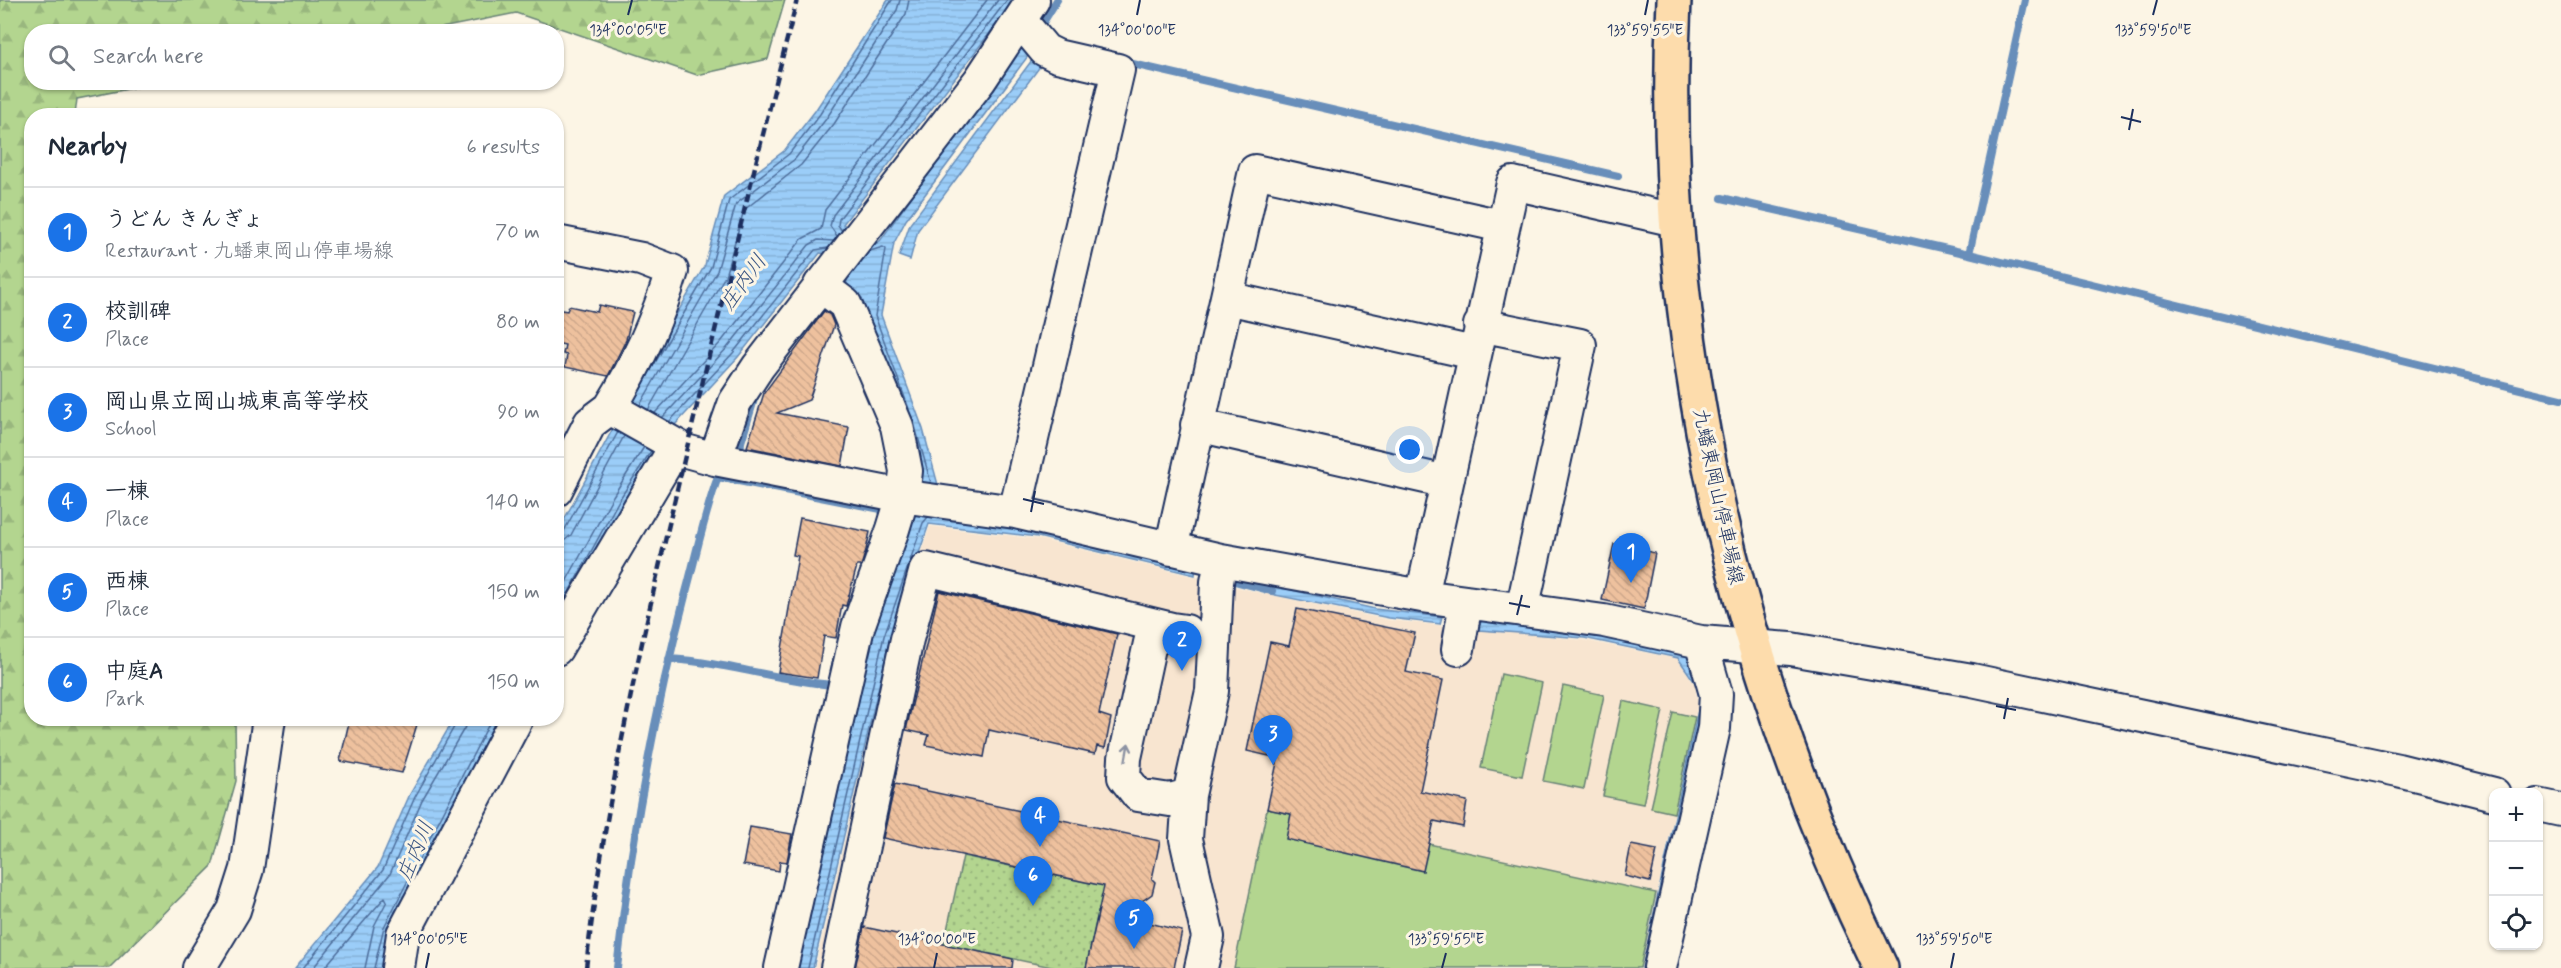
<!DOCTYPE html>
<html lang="en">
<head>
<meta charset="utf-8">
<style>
  :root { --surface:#fff; --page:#f6f6f7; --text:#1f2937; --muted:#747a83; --line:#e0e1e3; --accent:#1a73e8 }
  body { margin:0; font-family:Mynerve,"Klee One",sans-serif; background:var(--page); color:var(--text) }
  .controls { position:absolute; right:18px; bottom:18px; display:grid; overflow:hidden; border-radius:12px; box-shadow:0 2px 4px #0004 }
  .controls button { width:54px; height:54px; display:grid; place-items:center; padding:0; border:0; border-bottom:2px solid var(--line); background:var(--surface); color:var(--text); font:30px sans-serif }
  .you { position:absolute; left:1410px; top:450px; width:21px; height:21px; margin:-15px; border:4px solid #fff; border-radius:50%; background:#1a73e8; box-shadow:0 0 0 9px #1a73e833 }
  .badge { display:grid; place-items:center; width:39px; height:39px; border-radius:50%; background:var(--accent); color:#fff; font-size:20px; font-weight:700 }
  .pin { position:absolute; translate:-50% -50px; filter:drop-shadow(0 2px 3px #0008) }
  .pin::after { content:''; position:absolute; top:32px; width:21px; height:18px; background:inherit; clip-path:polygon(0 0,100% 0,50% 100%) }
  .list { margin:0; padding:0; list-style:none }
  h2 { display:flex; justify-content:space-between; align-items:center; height:78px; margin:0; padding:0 24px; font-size:26px }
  h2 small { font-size:20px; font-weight:400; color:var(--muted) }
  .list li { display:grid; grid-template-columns:39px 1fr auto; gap:18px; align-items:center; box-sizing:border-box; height:90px; padding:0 24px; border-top:2px solid var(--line) }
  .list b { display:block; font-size:22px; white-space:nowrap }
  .list p { margin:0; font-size:20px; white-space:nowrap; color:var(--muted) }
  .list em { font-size:20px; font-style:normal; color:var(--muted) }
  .icon { flex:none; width:33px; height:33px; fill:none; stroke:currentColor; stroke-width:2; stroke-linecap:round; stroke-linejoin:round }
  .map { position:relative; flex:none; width:2561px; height:968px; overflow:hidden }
  .search { position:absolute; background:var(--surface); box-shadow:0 2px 4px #0004; left:24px; top:24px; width:540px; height:66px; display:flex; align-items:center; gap:15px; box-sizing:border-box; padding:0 21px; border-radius:24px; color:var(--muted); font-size:22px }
  .panel { position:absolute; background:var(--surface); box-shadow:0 2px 4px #0004; left:24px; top:108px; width:540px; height:618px; border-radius:24px }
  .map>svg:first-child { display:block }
  .built { fill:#f8e5d0 }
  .green { fill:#b3d58f; stroke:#678276; stroke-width:1.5 }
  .forest { fill:url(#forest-firs); stroke:#678276; stroke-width:1.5 }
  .garden { fill:url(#garden-dots); stroke:#678276; stroke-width:1.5 }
  .water { fill:url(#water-rules); stroke:#688eba; stroke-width:1.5 }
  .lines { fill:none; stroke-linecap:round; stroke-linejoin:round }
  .shore { stroke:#4e6e9c; stroke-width:1.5 }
  .stream { stroke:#688eba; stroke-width:8 }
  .building { fill:url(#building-back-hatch); stroke:#1b2f5e; stroke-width:1.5 }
  .minor-casing { stroke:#1b2f5e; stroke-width:36 }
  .major-casing { stroke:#1b2f5e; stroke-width:38 }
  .minor { stroke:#fcf5e5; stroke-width:32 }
  .major { stroke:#fddcac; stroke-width:33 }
  .rail { stroke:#1b2f5e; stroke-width:4.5; stroke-dasharray:9 4.5; stroke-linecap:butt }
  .oneway { stroke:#8c92a2 }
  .ticks { fill:none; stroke:#1b2f5e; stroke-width:2 }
  .labels { text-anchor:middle; stroke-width:6; stroke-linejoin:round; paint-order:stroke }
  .street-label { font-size:20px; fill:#1b2f5e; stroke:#fcf5e5 }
  .water-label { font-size:21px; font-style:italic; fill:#3b5684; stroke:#fcf5e5 }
  .ticks-label { font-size:15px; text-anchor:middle; fill:#1b2f5e; stroke:#fcf5e5; stroke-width:6; stroke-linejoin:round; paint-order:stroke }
</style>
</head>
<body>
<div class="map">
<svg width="2561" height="968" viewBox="0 0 2561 968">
  <defs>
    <pattern id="forest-firs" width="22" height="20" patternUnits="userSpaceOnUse" patternTransform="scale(1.5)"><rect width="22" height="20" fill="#b3d58f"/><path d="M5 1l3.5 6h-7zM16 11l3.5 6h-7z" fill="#99b77e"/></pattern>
    <pattern id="garden-dots" width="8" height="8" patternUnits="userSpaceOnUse" patternTransform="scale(1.5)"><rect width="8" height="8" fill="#b3d58f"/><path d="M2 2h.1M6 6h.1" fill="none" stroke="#99b77e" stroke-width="1.8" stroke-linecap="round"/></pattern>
    <pattern id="water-rules" width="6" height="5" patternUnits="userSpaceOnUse" patternTransform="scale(1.5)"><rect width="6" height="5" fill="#9bcdf8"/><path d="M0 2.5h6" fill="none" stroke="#85b0d7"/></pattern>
    <pattern id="building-back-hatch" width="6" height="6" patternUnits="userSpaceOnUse" patternTransform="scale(1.5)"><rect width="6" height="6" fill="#eec19e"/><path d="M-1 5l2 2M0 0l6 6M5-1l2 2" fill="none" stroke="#cca68a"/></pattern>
  </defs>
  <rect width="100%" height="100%" fill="#fcf5e5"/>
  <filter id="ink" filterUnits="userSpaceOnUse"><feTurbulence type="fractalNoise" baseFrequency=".0167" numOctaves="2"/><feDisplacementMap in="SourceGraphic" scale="12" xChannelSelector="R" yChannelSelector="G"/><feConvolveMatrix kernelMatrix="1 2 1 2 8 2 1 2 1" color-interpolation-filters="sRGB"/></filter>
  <g filter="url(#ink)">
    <path class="built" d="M930 526 1039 539 1262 593 1389 620 1584 640 1678 659 1695 685 1698 704 1641 968H815L892 634Z"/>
    <path class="green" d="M1501 674 1542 683 1522 776 1481 768Z
      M1563 686 1604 695 1584 789 1543 781Z
      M1623 701 1663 710 1643 804 1603 796Z
      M1673 712 1695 717 1674 813 1651 808Z
      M1267 809 1656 893 1640 968H1234Z"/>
    <path class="forest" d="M0 0H785L768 59 697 75 516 13 421 32H32V82L159 83 77 99 75 115 32 116V718L235 719 236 781 212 866 109 968H0Z"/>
    <path class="garden" d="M963 856 1118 889 1098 912 1086 968H1056L944 944Z"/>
    <path class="water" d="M888 0H1015L843 224 872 246 880 241 1027 36 1037 44 906 220 894 243 881 315 923 429 938 485 1038 528 1196 567 1195 575 1038 537 929 524 890 638 813 968H790L866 636 908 513 846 297 847 278 829 254 820 253 738 357 674 426 625 503 557 628V533L641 376 705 265 724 196 784 151 815 111Z
      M1038 52 1047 57 918 230 910 260 899 256 910 224Z
      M1265 584 1375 609 1442 617 1440 624 1389 618 1265 593Z
      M1481 620 1586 631 1684 652 1698 670 1707 696 1649 968H1642L1700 701 1696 684 1678 658 1584 638 1479 630Z
      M454 719H507L387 968H295L378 867 410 794Z"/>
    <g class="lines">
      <path class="shore" d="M842 231 838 225 839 219 1007 0
        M837 236 830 226 833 215 998 0
        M870 251 883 247 886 249 875 316 909 409
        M649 373 711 267 729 200 789 154 820 114 892 0
        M640 405 717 271 736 204 795 159 826 119 897 10 900 0
        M648 410 725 276 744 210 801 165 834 124 906 14 909 0
        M655 413 721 342 802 239 821 229 825 210 987 0
        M662 418 727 348 809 245 818 240 833 241
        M669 422 733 353 815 250 828 248
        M914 423 931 483
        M556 535 564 531 618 432
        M556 542 564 541 571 535 624 436
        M556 600 613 496 644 447
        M563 603 619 500 651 451
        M303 968 383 870 415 797 459 718
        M313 968 390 874 422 800 465 727 466 718
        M324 968 385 897 387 901 374 926 365 968
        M374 968 384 927 492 718
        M808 968 884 636 923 523 928 517"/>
      <path class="stream" d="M1039 29 1057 0
        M1124 62 1618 176
        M1722 198 1969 254 2561 399
        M1969 254 2025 0
        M742 455H740L741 442 755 396
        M1223 578 1272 591
        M669 659C724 662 777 680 832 685
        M617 968C631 842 653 718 685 596 696 556 704 515 718 477L881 509 885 520"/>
    </g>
    <path class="building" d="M599 305 633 312 626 340 608 376 565 367 567 355 563 354 565 345 556 343V309L567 311 569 306 597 312Z
      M824 311 830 315 834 325 809 400 777 413 849 427 842 466 747 447 764 393Z
      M800 518 870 532 866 550 861 566H857L846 606 842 605 836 638 824 636 817 678 778 672 798 556 793 555Z
      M1614 544 1655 553 1644 609 1602 600Z
      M939 591 1117 634 1099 714 1111 718 1105 748 1097 746 1095 754 989 730 984 757 926 745 929 735 906 730Z
      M1297 609 1415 633 1406 672 1443 680 1420 791 1467 801 1463 827 1434 821 1423 871 1286 839 1291 814 1267 809 1278 758 1247 751 1270 642 1289 646Z
      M350 718H419L402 773 340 761Z
      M895 784 1160 841 1152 879 1155 882 1152 894 1121 916 1182 931 1174 968H1086L1104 886 883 838Z
      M750 827 792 834 787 862 780 861 779 871 743 865Z
      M1631 845 1657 850 1650 882 1625 876Z
      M864 927 1013 959 1012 968H855Z"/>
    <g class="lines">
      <g class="minor-casing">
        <path id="minor" d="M556 242 641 259 672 271C658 319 636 366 610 408
          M1227 298 1474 353
          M1480 325 1580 345 1522 610
          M1197 425 1447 482
          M715 459 735 402 758 367 980 80 1033 0
          M556 490 590 423 610 408 686 451 715 459 908 497 1015 512 1221 560 1422 596 1604 621 1701 642 1791 649 1972 680 2398 770 2494 794
          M1015 512 1118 70 1057 56 1045 50 1020 20
          M1171 549 1255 171 1502 226
          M1422 596 1513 183 1675 220
          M1186 631 1172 629 1150 643 1125 758 1124 777 1138 795 1170 800 1189 795
          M556 649 676 446
          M1458 649 1466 602
          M2538 805 2561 810
          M199 968 234 910 247 869 269 718
          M398 968 403 934 517 718
          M781 968 858 627 893 529 903 496 906 471 897 426 845 304 820 285
          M837 968 907 639 926 569 1172 629
          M1201 968 1208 937 1186 839 1189 795 1212 691 1217 582 1221 560
          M1660 968 1714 728 1716 694 1701 642"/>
      </g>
      <g class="major-casing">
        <path id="major" d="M1674 0C1657 335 1735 668 1881 968"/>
      </g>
      <use href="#minor" class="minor"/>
      <use href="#major" class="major"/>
      <path class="rail" d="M586 968C604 806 639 652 676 494 715 329 755 164 797 0"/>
    </g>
    <defs><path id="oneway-shaft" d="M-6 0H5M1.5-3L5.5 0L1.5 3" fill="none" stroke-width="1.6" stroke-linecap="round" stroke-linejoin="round" transform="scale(1.5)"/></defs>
    <use class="oneway" href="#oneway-shaft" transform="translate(1127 752) rotate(-80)"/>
  </g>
  <path class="ticks" d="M628 15 632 0M1137 15 1140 0M1645 15 1648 0M2153 15 2157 0M2121 117 2141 122M2129 130 2133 109M1023 499 1044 504M1031 512 1035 491M1509 603 1530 607M1517 615 1522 595M1996 706 2016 710M2004 719 2008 698M426 968 429 953M934 968 937 953M1442 968 1446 953M1951 968 1954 953"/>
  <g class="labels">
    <g class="street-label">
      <text transform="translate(1719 496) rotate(78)" y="7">九蟠東岡山停車場線</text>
    </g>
    <g class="water-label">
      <text transform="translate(743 282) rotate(-54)" y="7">庄内川</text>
      <text transform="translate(415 851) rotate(-67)" y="7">庄内川</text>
    </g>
  </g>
  <g class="ticks-label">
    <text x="628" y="35">134°00'05"E</text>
    <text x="1137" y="35">134°00'00"E</text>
    <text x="1645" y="35">133°59'55"E</text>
    <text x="2153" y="35">133°59'50"E</text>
    <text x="429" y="944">134°00'05"E</text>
    <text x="937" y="944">134°00'00"E</text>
    <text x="1446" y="944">133°59'55"E</text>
    <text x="1954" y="944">133°59'50"E</text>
  </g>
</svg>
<div class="controls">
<button>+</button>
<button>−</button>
<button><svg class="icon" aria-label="locate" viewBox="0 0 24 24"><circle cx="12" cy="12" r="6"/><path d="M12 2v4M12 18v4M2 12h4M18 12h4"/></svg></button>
</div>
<div class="you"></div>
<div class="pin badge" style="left:1631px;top:583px">1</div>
<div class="pin badge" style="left:1182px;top:671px">2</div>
<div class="pin badge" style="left:1273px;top:765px">3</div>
<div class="pin badge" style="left:1040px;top:847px">4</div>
<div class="pin badge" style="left:1134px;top:949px">5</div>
<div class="pin badge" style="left:1033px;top:906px">6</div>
<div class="search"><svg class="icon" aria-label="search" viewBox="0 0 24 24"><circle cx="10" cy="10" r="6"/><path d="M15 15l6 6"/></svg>Search here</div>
<section class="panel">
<h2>Nearby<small>6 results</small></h2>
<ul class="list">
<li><span class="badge">1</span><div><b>うどん きんぎょ</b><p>Restaurant · 九蟠東岡山停車場線</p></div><em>70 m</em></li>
<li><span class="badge">2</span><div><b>校訓碑</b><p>Place</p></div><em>80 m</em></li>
<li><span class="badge">3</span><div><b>岡山県立岡山城東高等学校</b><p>School</p></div><em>90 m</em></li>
<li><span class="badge">4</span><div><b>一棟</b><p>Place</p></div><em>140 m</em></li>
<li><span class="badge">5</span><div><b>西棟</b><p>Place</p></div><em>150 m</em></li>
<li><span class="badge">6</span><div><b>中庭A</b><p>Park</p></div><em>150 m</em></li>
</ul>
</section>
</div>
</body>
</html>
